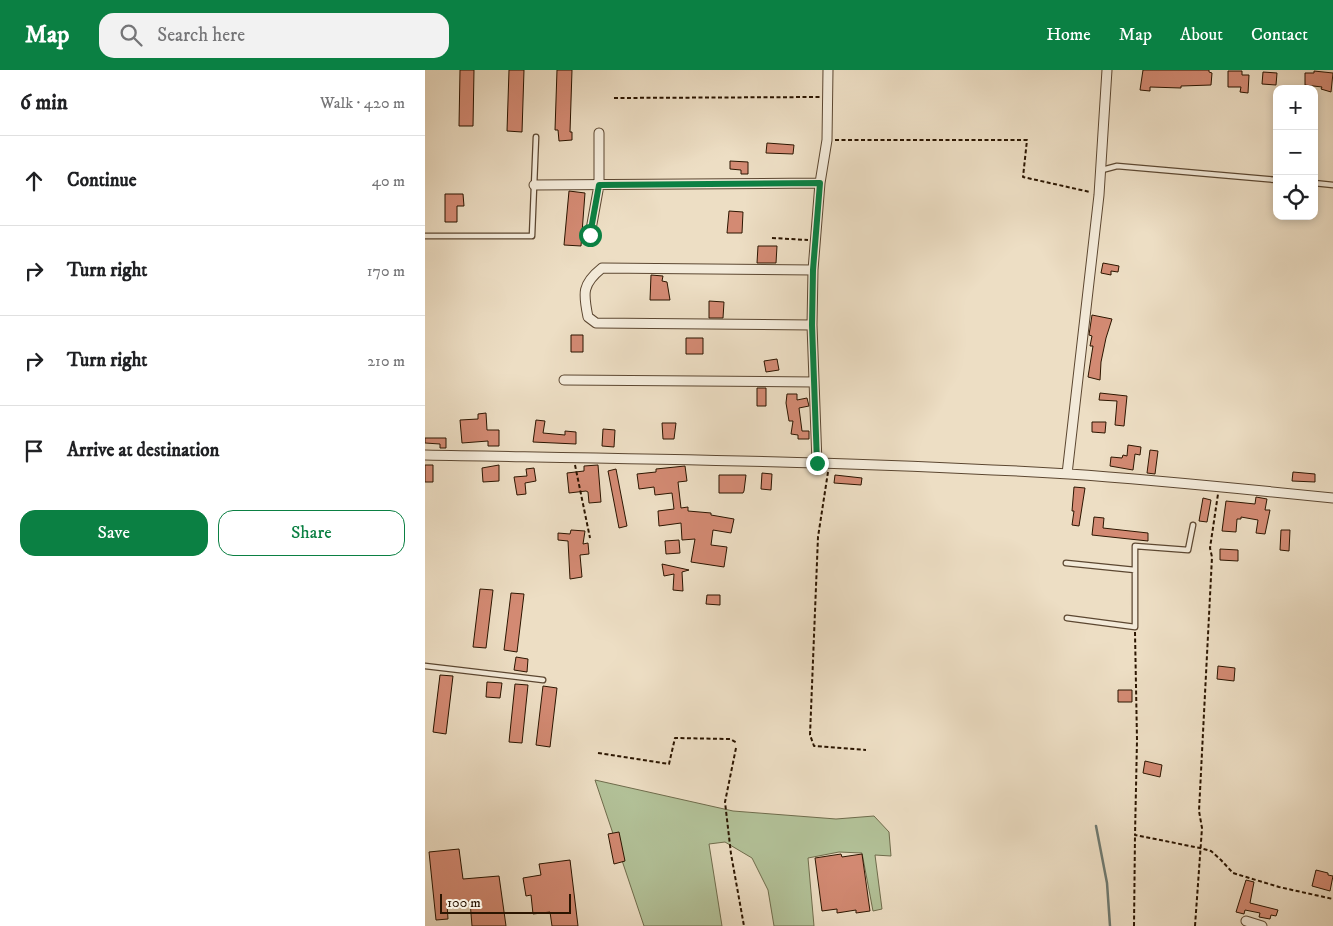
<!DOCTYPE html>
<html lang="en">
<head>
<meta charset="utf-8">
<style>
  :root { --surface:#fff; --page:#f2f2f2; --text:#202124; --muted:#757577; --line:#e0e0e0; --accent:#0b8043 }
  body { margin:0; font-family:"IM FELL DW Pica",serif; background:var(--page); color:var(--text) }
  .controls { position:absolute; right:15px; top:15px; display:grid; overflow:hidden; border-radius:10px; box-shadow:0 2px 8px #0003 }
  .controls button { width:45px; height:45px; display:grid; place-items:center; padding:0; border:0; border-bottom:1px solid var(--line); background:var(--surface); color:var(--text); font:25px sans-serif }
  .scale { position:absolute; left:15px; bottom:12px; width:131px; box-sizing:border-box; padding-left:5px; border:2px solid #2b1500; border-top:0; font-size:14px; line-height:18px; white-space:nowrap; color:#2b1500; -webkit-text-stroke:4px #f3ead9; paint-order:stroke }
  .stop { position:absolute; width:15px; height:15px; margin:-11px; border:4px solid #0b8043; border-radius:50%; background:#fff }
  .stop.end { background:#0b8043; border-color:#fff; box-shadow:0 1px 5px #0008 }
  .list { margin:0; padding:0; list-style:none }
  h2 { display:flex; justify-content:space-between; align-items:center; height:65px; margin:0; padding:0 20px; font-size:21px }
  h2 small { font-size:16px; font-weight:400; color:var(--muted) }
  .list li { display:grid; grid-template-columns:32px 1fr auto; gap:15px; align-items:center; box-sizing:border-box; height:90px; padding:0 20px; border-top:1px solid var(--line) }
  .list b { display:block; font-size:19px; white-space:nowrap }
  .list em { font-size:16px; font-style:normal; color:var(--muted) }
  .actions { display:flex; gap:10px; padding:15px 20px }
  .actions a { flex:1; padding:11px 0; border:1px solid var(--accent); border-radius:15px; text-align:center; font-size:18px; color:var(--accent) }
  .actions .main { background:var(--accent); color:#fff }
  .icon { flex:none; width:28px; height:28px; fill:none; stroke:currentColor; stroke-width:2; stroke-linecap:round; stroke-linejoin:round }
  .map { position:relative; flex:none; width:908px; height:856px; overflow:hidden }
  header { display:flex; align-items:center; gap:30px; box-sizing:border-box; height:70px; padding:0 25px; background:var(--accent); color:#fff }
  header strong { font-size:24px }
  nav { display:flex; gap:28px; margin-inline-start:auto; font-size:18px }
  .search { width:350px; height:45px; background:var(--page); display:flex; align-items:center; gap:12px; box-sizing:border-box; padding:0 18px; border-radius:15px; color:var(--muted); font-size:19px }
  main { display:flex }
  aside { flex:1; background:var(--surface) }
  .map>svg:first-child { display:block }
  .green { fill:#b3c299; stroke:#6f6c4c }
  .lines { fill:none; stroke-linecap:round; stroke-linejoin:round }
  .stream { stroke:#6e7970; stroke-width:2.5 }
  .building { fill:#d38a73; stroke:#2b1500 }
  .lane-casing { stroke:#5c4731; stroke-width:7 }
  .street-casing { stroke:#5c4731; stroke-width:11 }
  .path { stroke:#2b1500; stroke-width:2; stroke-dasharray:4 2.5; stroke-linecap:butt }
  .lane { stroke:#f3ead9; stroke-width:4.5 }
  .street { stroke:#f3ead9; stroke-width:9 }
  .route { stroke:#0b8043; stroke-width:6 }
</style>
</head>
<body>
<header>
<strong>Map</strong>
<div class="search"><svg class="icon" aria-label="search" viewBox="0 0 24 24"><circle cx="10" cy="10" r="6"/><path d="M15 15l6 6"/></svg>Search here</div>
<nav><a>Home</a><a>Map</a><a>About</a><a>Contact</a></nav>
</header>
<main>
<aside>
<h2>6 min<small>Walk · 420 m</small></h2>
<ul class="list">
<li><svg class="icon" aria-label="ahead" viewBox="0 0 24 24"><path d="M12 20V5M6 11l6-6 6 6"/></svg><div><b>Continue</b></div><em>40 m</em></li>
<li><svg class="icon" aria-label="right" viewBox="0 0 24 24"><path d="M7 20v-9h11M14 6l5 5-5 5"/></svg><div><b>Turn right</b></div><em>170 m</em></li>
<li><svg class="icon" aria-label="right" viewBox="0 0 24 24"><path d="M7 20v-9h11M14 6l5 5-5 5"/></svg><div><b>Turn right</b></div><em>210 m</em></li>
<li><svg class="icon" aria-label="arrive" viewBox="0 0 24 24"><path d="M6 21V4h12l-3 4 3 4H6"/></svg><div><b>Arrive at destination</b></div></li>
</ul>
<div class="actions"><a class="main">Save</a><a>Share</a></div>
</aside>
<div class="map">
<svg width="908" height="856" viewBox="0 0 908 856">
  <rect width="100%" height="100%" fill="#eddec4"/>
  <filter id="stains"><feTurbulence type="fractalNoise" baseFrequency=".004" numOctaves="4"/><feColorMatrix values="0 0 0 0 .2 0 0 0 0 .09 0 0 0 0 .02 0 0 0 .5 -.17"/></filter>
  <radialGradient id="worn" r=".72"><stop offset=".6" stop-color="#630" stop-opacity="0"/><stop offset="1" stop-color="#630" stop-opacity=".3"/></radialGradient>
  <path class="green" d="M170 710 308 741 411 749 449 746 464 762 466 786 450 785 457 839 448 841 437 783 414 782 383 788 389 856H349L343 820 327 788 300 772 284 774 297 856H219Z"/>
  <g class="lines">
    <path class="stream" d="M671 756 682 813 685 856"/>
  </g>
  <path class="building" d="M35 0H49L48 56H34Z
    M84 0H99L97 62 82 61Z
    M132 0H147L145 62H147V70L134 71 133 60H130Z
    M718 0H784V2L787 3 786 15 756 16V18L725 17V21L715 20Z
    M803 1H817V5H824L823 23 815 22 816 17H803Z
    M889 1 908 3 906 22 896 19 897 17 880 15V3H889Z
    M838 2 852 3 851 15 837 14Z
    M342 73 369 75 368 84 341 83Z
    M305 91 323 92V104H316V100L305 99Z
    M144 121 160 123 156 176 139 175Z
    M20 124H38L39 136H32V152H20Z
    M304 141 318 142 317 163H302Z
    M333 176H352L351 193H332Z
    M678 193 694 196 693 202 686 201V205L676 203Z
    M226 205 238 206 237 211 242 212 245 230H225Z
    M284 231 299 232 298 248H284Z
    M667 245 687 249 681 268 676 292 675 310 663 307 668 276H665L667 266 664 265Z
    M146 265H158V282H146Z
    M261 268H278V284H261Z
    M352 289 354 300 341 302 339 291Z
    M332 318H341V336H332Z
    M675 323 702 326 699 356 690 355 692 331 674 330Z
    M362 324H372V330L382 328 384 336 374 338 377 361H384V369H373V365L366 364 368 351H364L361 333Z
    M61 343 62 360H74V376H63V371L37 373 35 350 53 349V344Z
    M111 350 120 351 118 363 140 365V361L151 362V374L108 372Z
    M667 352H681L680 363 667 362Z
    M237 353H251L249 369H238Z
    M178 359 190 360 189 377 177 376Z
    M0 368H21V378H15V374L0 373Z
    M703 375 716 377 715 385 710 384 708 400 685 396 686 387 697 388 698 385 702 386Z
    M725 380 733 381 730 404 722 403Z
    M0 395H8V412H0Z
    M74 395V411L58 412 57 398Z
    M173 395 176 432 164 433 163 422 161 421 144 423 142 403 159 401V396Z
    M260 396 262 411 253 412 256 438 263 437V441L286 443V445L309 449 306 463 288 460 286 475 302 477 299 497 266 492 270 469 257 470 256 453 234 456 233 441 249 439 247 423 230 425 229 417 214 419 212 404 231 402V399Z
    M109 398 111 411 100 413 101 424 92 425 89 407 102 406 101 399Z
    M191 399 202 456 194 458 183 401Z
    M868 402 890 404V412L867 411Z
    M337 403 347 404 346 420 336 419Z
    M294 405H321L319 421 318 423H294Z
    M410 405 437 408 436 415 409 413Z
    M649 417 660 418 654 456 647 455 649 441H647Z
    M831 427 842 429 840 440H845L840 464 831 463 833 450 816 447V449H812L811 462 797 461 801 431 830 434Z
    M778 428 786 430 782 452 774 451Z
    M669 447 679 448 678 458 723 463V471L667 465Z
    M146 460 160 461 158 474 163 473 164 484 155 485 157 507 145 509 143 471 133 470V463L145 464Z
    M856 460H865L864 481 855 480Z
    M254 470 255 483 241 484 240 471Z
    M795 479 813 480V491L795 490Z
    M237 494 264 500 257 502 258 521 248 520 249 504 239 506Z
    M55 519 68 520 61 578 48 577Z
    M86 523 99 524 92 582 79 580Z
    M282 525H295V535L281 534Z
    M91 587 103 589 102 602 89 600Z
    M793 596 810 598 809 611 792 609Z
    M15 605 28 606 21 664 8 662Z
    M62 612 77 613 75 628 61 627Z
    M90 614 103 615 97 673 84 672Z
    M118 616 132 618 125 677 111 675Z
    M693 620H707V632H693Z
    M720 691 737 695 735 707 718 703Z
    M194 762 200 791 189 794 183 764Z
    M34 779 38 809 74 806 81 856H47L45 831 22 834 23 849 11 850 4 782Z
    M416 784 417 787 437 784 445 841 431 843V840L412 843V839L397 841 390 788Z
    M145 790 153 856H127L125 842 108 844 106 825 101 826 98 808 116 805 114 794Z
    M891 800 903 803V805L908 806 905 821 887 816Z
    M821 810 829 812 825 833 853 840 851 846 846 845 845 849 834 847 835 843 820 840 819 844 811 842Z"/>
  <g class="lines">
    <g class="lane-casing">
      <path id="lane" d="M677 100 692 96 852 110
        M889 113 908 115
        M0 166H107L111 67
        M641 493 710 500
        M642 548 710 557V476L763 480 768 455
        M0 596 118 610"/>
    </g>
    <g class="street-casing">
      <path id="street" d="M109 115 395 113
        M165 165 174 115V63
        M387 255 171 253 163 247C158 223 157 214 177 198L388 200
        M139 310 389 312
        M0 385C215 389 430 391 644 404 732 410 820 419 908 428
        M392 393 387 255 388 200 395 113 402 70 403 0
        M642 404 674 125 682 0
        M821 851 837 856"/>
    </g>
    <path class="path" d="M189 28 395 27
      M410 70H602L598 107 665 122
      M347 168 383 170
      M150 395 165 468
      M403 402 393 467 385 665 389 676 441 680
      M710 562 712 670 710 765 775 778 786 781 796 790 808 803 854 817 908 829
      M311 678 300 732 306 784 319 856
      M173 683 244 694 250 668 305 669 312 673
      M709 856 710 765
      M770 856 777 758 774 741 787 487 785 478 793 424"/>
    <use href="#lane" class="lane"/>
    <use href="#street" class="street"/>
  </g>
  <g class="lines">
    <path class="route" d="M165 165 174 115 395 113 388 200 387 255 392 393"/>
  </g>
  <rect width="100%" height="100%" filter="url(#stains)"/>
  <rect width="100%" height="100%" fill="url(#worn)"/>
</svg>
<div class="controls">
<button>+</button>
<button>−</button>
<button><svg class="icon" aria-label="locate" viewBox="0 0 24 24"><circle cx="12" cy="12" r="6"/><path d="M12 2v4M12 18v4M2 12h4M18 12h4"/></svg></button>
</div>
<div class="scale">100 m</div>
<div class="stop" style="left:165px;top:165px"></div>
<div class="stop end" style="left:392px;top:393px"></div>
</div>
</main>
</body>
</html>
